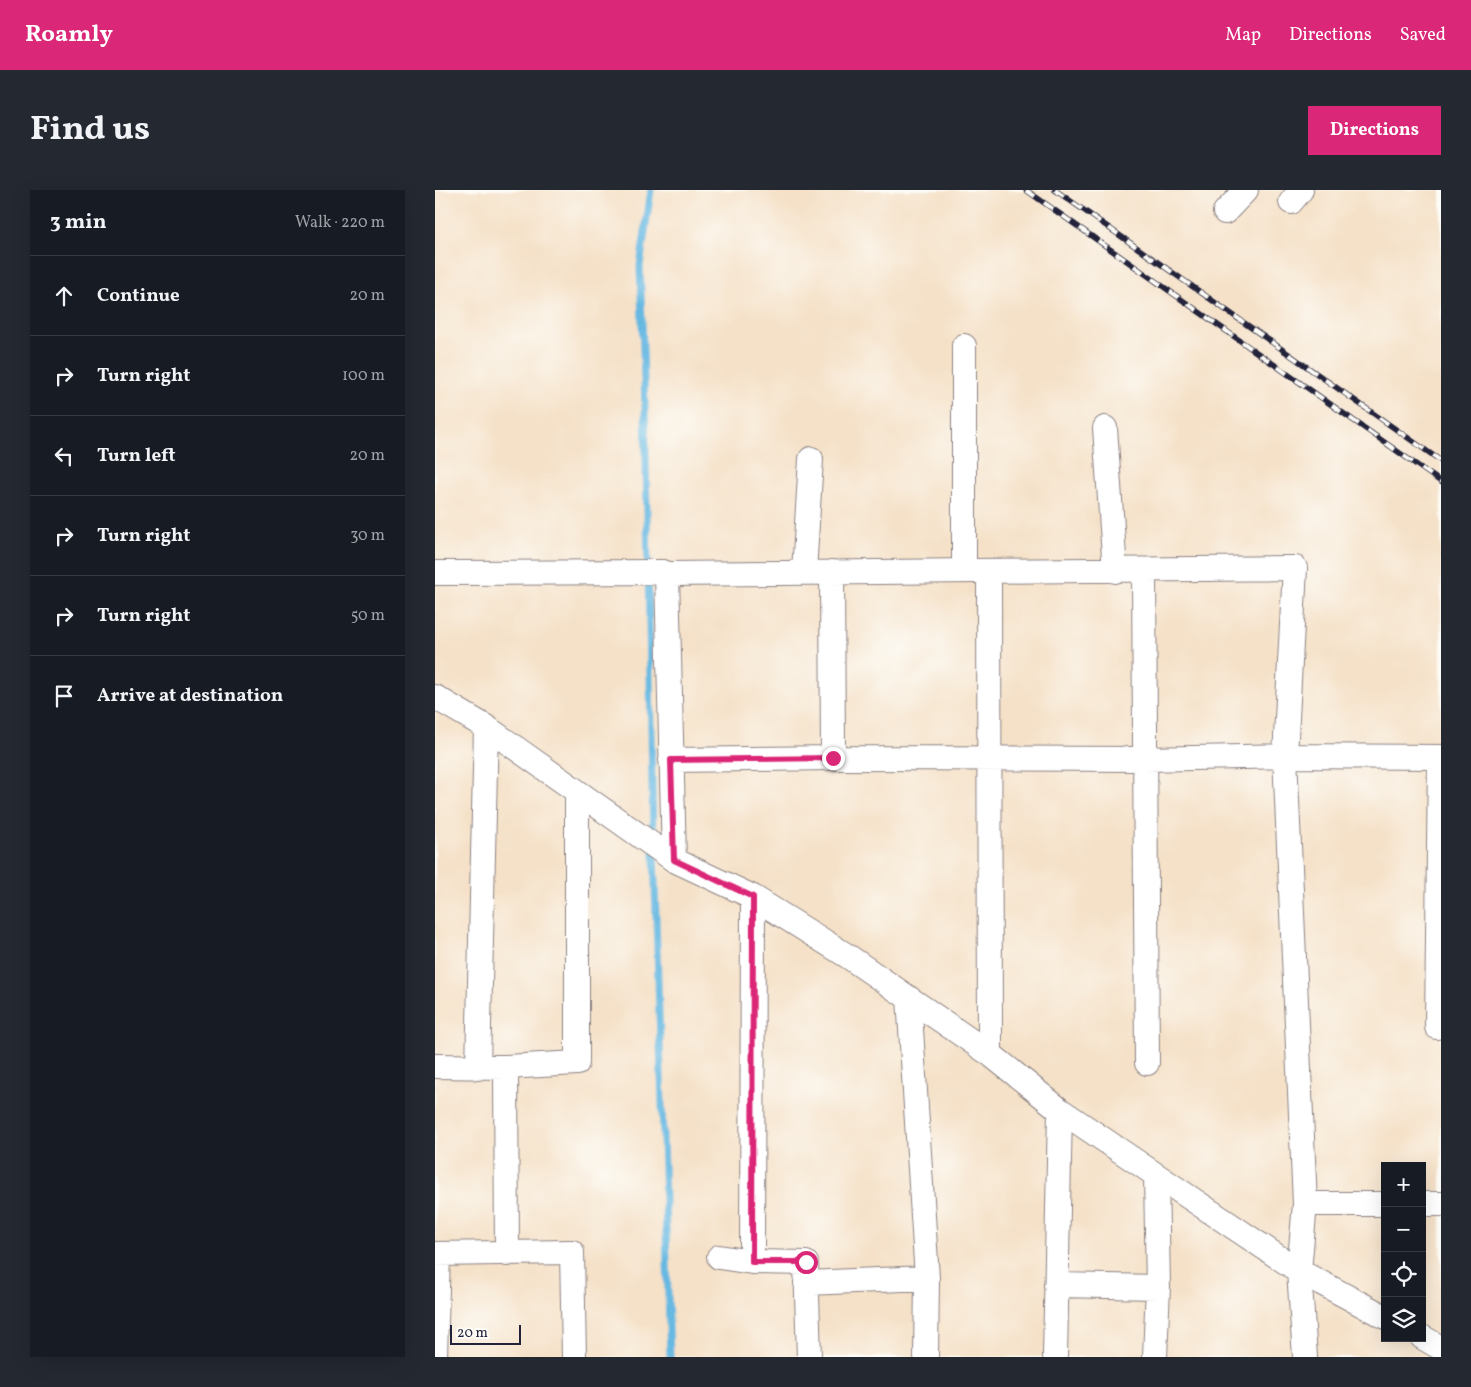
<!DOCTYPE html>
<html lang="en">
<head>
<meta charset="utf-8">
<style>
  :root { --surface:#171b24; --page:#242831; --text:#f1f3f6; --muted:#9ea1a6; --line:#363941; --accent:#db2777 }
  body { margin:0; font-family:Vollkorn,serif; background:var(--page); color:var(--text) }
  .controls { position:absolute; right:15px; bottom:15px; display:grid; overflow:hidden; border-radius:0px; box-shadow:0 5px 20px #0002 }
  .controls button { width:45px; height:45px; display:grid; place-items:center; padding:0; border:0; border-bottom:1px solid var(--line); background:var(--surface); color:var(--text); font:25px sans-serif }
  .scale { position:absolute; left:15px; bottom:12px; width:71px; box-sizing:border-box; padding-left:5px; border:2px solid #22223b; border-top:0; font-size:14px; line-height:18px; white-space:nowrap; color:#22223b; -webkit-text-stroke:4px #fdfcf7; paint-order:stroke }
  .stop { position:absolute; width:15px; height:15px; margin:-11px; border:4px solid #db2777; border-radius:50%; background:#fff }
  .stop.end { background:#db2777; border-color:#fff; box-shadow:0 1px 5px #0008 }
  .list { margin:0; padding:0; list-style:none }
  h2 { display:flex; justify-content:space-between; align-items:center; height:65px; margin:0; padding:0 20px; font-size:21px }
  h2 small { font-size:16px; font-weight:400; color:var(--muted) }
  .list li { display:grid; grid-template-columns:32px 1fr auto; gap:15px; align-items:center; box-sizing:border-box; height:80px; padding:0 20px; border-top:1px solid var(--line) }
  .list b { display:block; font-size:19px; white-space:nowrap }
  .list em { font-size:16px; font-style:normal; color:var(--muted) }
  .icon { flex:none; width:28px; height:28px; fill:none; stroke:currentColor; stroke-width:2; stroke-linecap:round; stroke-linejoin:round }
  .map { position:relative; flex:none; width:1006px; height:1167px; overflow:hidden; border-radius:0px }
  header { display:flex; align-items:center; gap:30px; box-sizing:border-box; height:70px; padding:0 25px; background:var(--accent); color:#fff }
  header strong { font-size:24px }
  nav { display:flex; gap:28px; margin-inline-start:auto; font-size:18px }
  .intro { display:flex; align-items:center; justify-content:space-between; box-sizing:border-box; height:120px; padding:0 30px }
  h1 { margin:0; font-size:35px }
  .button { padding:12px 22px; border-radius:0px; background:var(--accent); color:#fff; font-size:18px; font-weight:700 }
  main { display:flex; gap:30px; padding:0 30px }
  aside { flex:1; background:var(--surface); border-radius:0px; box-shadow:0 5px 20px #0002 }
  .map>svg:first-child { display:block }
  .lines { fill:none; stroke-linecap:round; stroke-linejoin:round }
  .stream { stroke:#67b9e2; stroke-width:7 }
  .minor-casing { stroke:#8c8282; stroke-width:26 }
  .minor { stroke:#fff; stroke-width:24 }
  .rail-casing { stroke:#22223b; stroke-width:5.5 }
  .rail { stroke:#fdfcf7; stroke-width:4; stroke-dasharray:11; stroke-linecap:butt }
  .route { stroke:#db2777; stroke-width:6 }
</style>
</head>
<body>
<header>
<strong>Roamly</strong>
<nav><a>Map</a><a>Directions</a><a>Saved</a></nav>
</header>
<div class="intro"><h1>Find us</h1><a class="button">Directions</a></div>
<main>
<aside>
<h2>3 min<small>Walk · 220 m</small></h2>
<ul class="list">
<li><svg class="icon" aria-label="ahead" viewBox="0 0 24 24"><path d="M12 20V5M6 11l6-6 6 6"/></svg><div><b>Continue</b></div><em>20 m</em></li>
<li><svg class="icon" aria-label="right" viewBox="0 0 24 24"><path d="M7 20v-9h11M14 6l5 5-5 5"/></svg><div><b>Turn right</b></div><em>100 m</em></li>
<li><svg class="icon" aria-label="left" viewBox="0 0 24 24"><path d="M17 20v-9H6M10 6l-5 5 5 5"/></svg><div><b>Turn left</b></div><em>20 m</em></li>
<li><svg class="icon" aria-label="right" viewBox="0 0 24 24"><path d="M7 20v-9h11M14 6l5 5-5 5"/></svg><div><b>Turn right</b></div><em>30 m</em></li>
<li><svg class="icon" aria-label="right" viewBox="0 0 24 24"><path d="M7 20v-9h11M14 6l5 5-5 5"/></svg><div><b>Turn right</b></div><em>50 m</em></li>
<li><svg class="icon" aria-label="arrive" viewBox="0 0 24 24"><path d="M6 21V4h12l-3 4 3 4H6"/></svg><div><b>Arrive at destination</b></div></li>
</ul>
</aside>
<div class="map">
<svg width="1006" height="1167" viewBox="0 0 1006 1167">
  <rect width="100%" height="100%" fill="#fdfcf7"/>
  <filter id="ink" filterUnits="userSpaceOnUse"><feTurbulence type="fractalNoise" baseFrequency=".02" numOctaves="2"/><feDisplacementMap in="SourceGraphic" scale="10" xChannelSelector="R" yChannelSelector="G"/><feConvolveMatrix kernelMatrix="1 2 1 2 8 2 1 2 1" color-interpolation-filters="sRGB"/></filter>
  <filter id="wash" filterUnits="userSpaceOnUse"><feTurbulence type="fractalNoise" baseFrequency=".0096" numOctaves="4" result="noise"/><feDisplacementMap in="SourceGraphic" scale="20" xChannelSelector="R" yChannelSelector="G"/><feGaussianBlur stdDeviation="1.12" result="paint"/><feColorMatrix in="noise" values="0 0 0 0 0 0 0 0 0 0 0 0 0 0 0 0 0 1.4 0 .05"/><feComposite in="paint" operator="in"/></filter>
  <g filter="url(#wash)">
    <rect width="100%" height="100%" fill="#f5e1c8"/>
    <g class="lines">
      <path class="stream" d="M216 0 205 76 210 215 218 649
        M219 663 235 1167"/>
    </g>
  </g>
  <g filter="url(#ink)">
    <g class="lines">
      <g class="minor-casing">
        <path id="minor" d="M856 12 866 0
          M790 22 811 0
          M529 156V381
          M670 238 680 381
          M709 380 712 873
          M554 381 555 864
          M369 382 376 269
          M397 382 398 568
          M0 383 228 382 232 384 860 378 850 566 870 1014 864 1081 870 1167
          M232 384 239 670
          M0 507 51 537 239 670 318 707 414 767 555 864 625 920 721 985 864 1081 950 1127
          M236 570 398 568 710 569 850 566 1006 567
          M474 808 492 1088 491 1167
          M1002 837 1005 567
          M0 876 71 877 142 873V602
          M71 877 72 1064
          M43 878 51 537
          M721 985 723 1097
          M870 1014H950
          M987 1014H1006
          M0 1064 137 1062 139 1167
          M284 1067 317 1072 371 1073 374 1167
          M317 1072 318 707
          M371 1093 492 1088
          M621 1095 723 1097 720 1167
          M987 1147 1006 1158
          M0 1167 3 1064
          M620 1167 625 920"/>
      </g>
      <use href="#minor" class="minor"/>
      <g class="rail-casing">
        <path id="rail" d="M591 0 1006 292
          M620 0 1006 271"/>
      </g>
      <use href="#rail" class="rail"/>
    </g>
  </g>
  <g class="lines" filter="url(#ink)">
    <path class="route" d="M371 1072H317L318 707 239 670 236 570 398 568"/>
  </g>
</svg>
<div class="controls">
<button>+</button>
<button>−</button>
<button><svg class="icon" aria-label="locate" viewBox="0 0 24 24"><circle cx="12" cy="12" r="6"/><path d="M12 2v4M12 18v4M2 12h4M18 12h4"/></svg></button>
<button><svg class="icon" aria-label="layers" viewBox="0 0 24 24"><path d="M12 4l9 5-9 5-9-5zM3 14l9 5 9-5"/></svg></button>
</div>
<div class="scale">20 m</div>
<div class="stop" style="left:371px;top:1072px"></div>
<div class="stop end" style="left:398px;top:568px"></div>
</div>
</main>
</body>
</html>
